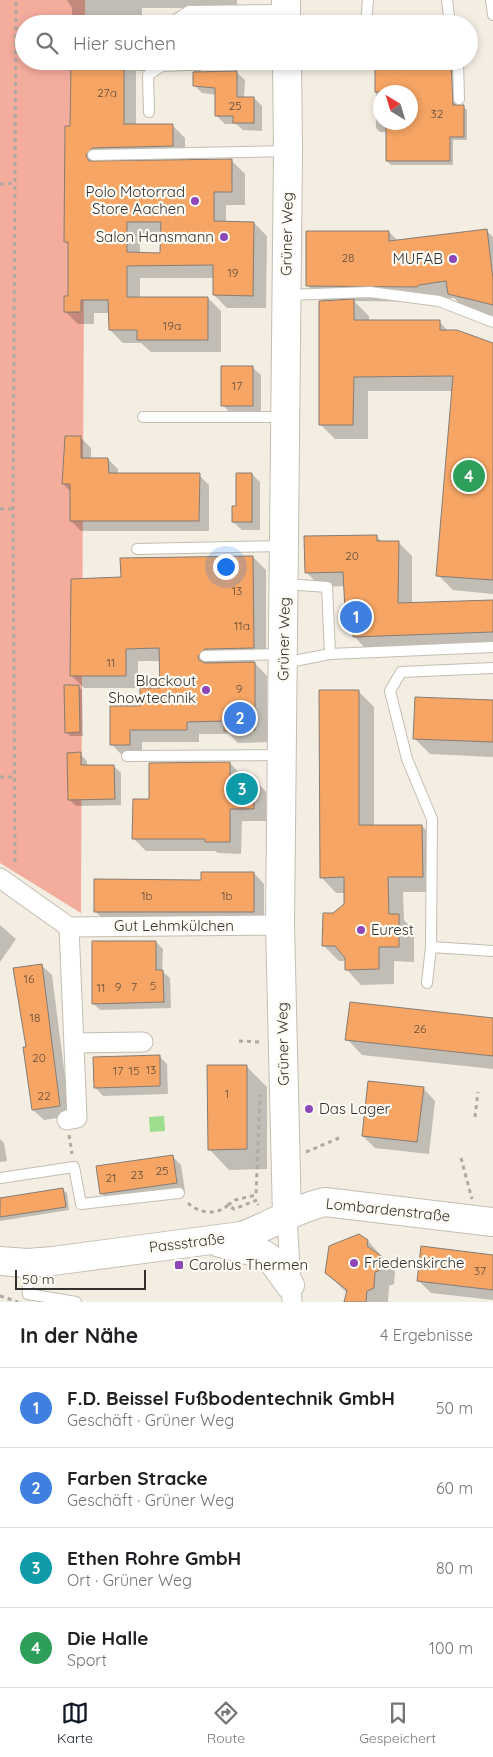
<!DOCTYPE html>
<html lang="de">
<head>
<meta charset="utf-8">
<style>
  :root { --surface:#fff; --page:#f2f2f2; --text:#202124; --muted:#757577; --line:#e0e0e0; --accent:#111827 }
  body { margin:0; font-family:Quicksand,sans-serif; background:var(--page); color:var(--text) }
  .compass { position:absolute; left:373px; top:85px; width:45px; height:45px; border-radius:50%; background:var(--surface); box-shadow:0 2px 8px #0003; rotate:322deg }
  .scale { position:absolute; left:15px; bottom:12px; width:131px; box-sizing:border-box; padding-left:5px; border:2px solid #33312d; border-top:0; font-size:14px; line-height:18px; white-space:nowrap; color:#33312d; -webkit-text-stroke:4px #fefbf4; paint-order:stroke }
  .you { position:absolute; left:225px; top:566px; width:18px; height:18px; margin:-12px; border:4px solid #fff; border-radius:50%; background:#1a73e8; box-shadow:0 0 0 8px #1a73e833 }
  .badge { display:grid; place-items:center; width:32px; height:32px; border-radius:50%; background:var(--accent); color:#fff; font-size:16px; font-weight:700 }
  .pin { position:absolute; translate:-50% -50%; border:2px solid #fff; box-shadow:0 1px 5px #0006 }
  .list { margin:0; padding:0; list-style:none }
  h2 { display:flex; justify-content:space-between; align-items:center; height:65px; margin:0; padding:0 20px; font-size:21px }
  h2 small { font-size:16px; font-weight:400; color:var(--muted) }
  .list li { display:grid; grid-template-columns:32px 1fr auto; gap:15px; align-items:center; box-sizing:border-box; height:80px; padding:0 20px; border-top:1px solid var(--line) }
  .list b { display:block; font-size:19px; white-space:nowrap }
  .list p { margin:0; font-size:16px; white-space:nowrap; color:var(--muted) }
  .list em { font-size:16px; font-style:normal; color:var(--muted) }
  .icon { flex:none; width:28px; height:28px; fill:none; stroke:currentColor; stroke-width:2; stroke-linecap:round; stroke-linejoin:round }
  .map { position:relative; flex:none; width:493px; height:1302px; overflow:hidden }
  .search { position:absolute; background:var(--surface); box-shadow:0 2px 8px #0003; left:15px; right:15px; top:15px; height:55px; display:flex; align-items:center; gap:12px; box-sizing:border-box; padding:0 18px; border-radius:28px; color:var(--muted); font-size:19px }
  .sheet { height:385px; background:var(--surface) }
  nav { display:flex; justify-content:space-around; align-items:center; box-sizing:border-box; height:70px; border-top:1px solid var(--line); background:var(--surface); font-size:14px; color:var(--muted) }
  nav a { display:grid; justify-items:center; gap:2px }
  nav .on { color:var(--accent) }
  .map>svg:first-child { display:block }
  .green { fill:#f4ac9d }
  .water { fill:#9ddd8e }
  .shadow { fill:#0003; fill-rule:evenodd }
  .building { fill:#f6a564; stroke:#867c75; fill-rule:evenodd }
  .lines { fill:none; stroke-linecap:round; stroke-linejoin:round }
  .lane-casing { stroke:#c3beb2; stroke-width:12 }
  .street-casing { stroke:#c3beb2; stroke-width:21 }
  .secondary-casing { stroke:#c3beb2; stroke-width:30 }
  .path { stroke:#aea9a1; stroke-width:3; stroke-dasharray:4 4; stroke-linecap:butt }
  .lane { stroke:#fff; stroke-width:10 }
  .street { stroke:#fff; stroke-width:19 }
  .secondary { stroke:#fff; stroke-width:28 }
  .poi-dot { fill:#8e46b8; stroke:#fefbf4; stroke-width:2 }
  .labels { text-anchor:middle; stroke-width:4.5; stroke-linejoin:round; paint-order:stroke }
  .number-label { font-size:12px; fill:#644e3b }
  .poi-label { font-size:15px; fill:#33312d; stroke:#fefbf4; text-anchor:end }
  .street-label { font-size:15px; fill:#33312d; stroke:#fefbf4 }
</style>
</head>
<body>
<div class="map">
<svg width="493" height="1302" viewBox="0 0 493 1302">
  <rect width="100%" height="100%" fill="#f3ede2"/>
  <path class="green" d="M0 0H85V24H24V61H85L81 913 0 863Z"/>
  <path class="water" d="M164 1116 165 1131 150 1132 149 1117Z"/>
  <path class="shadow" d="M67 0H237V8H142V24H72V8Z
    M213 19H255L260 24H213Z
    M72 61H201V73L236 72 245 80 244 98H254L262 106V131L243 130 236 124H225L216 115 217 95 202 93 194 85V71H136V125H172L185 138V162L232 161 245 174V205H226V223H254L267 236 266 308H227L214 295V278H140V298H208L221 311V352H151L141 343H123L110 330V313H94V324H78L65 311 70 297 69 246 66 242ZM140 234H161V254L140 253Z
    M376 61H456V106H463L467 110V140H453V165H391L387 161V132H380L376 128ZM380 92H410V122H380Z
    M487 231 493 237V316L465 309 454 298 435 300 433 302 354 301 369 316V321H439L449 332 493 344V594L453 590 438 575 453 391H368V439H335L320 424 324 302 307 285 389 232 398 241Z
    M252 367 261 375V413L231 414 223 405Z
    M81 438 91 448V459H108L118 469V474L199 475 209 485V531H81L71 521V492L63 484Z
    M252 474 260 482V530H242L233 522Z
    M376 536 382 542H398L412 556V604L493 601V646L368 651 347 629 345 586 321 587 306 572Z
    M253 557 266 570V660H252L267 676V742L238 743 229 734H199V742H142V757H124L112 745 142 707 161 689V661H138V688H84L71 675 122 579Z
    M78 686 82 690 83 736H70L66 732Z
    M358 691 374 707V827L422 826 437 842V892H403L404 920 414 931V962L394 961V984L361 985 346 969V961H339L323 945 334 914 345 905V893H336L321 877Z
    M493 701V757L430 754 414 738Z
    M80 754 87 761V766H114L121 773V805L76 806 69 799Z
    M230 763 242 776V779H254L266 792V821H242L241 854 218 853 215 851H146L134 839 151 800Z
    M254 873 264 884V923L106 922 95 911 202 881Z
    M0 925 16 939 0 962Z
    M156 942 163 949 162 971 170 978 171 1008 100 1010 93 1003Z
    M41 965 52 975 70 1116 44 1120 33 1110 27 1048Z
    M493 1019V1069L362 1055 347 1039Z
    M159 1056 167 1064 168 1094 103 1096 95 1087Z
    M246 1066 267 1087V1169L229 1170 209 1149Z
    M423 1088 435 1101 429 1154 375 1148 363 1136Z
    M0 1139 4 1143 7 1161 0 1162Z
    M173 1157 181 1165 185 1191 110 1201 101 1193Z
    M63 1190 67 1193 69 1210 0 1221V1199Z
    M368 1241 395 1271 394 1284 389 1286 388 1302H346L347 1293 326 1273Z
    M493 1256V1300L431 1293 418 1280Z"/>
  <path class="building" d="M91 61H124V124H173V146L92 148 86 155 89 161 232 159V192H214V221L254 222 253 296 213 295V265L127 266V297H208V340H137V330H109L108 300H81V312H64V296H68V242H64L65 126H70L71 65H91ZM127 222H161L160 253 127 252Z
    M375 61H451L453 105H464V137H450V161H386V122H410V92H375Z
    M237 71V97H254V123H233V116H215V88L193 86V72Z
    M487 229 493 279V305L448 294 446 281 419 285 417 287 306 286V231H389V241Z
    M354 299V320H440V330H457L493 343V580L436 576 453 376 354 377 353 425H319V301Z
    M221 366H253V406H221Z
    M65 436H81V458H108L109 473H200L199 521H70V484H62Z
    M236 473H252V522H232V506H236Z
    M377 535V541H399L398 603 493 600V632L353 637V629H346L343 572 305 573 304 536Z
    M253 556 254 648 205 649 198 656 199 660 205 663 255 662V730L224 731V721L187 722V730H130V745H110V706H140V688H160L159 648 126 649V676H70L71 579 121 577 120 558Z
    M64 685H79L80 732 65 733Z
    M319 690H359V825H422L423 877H388L389 914H399V947H379V969L345 970V958L335 946H322L323 913H333L344 904V877L320 878Z
    M415 697 493 700V742L413 739Z
    M81 752V765H114L115 799 68 800 67 753Z
    M230 762V778H254V809H230V842H205V839H132L133 799H149V763Z
    M201 872H254V912H94V879L201 880Z
    M92 941H156V970H163L164 1002 92 1004Z
    M42 964 60 1106 32 1110 23 1047H26L13 968Z
    M350 1002 493 1018V1056L345 1040Z
    M160 1055V1086L94 1088 93 1057Z
    M207 1065H247V1149L208 1150Z
    M368 1081 424 1087 417 1142 362 1136Z
    M173 1155 177 1183 100 1194 96 1166Z
    M63 1188 66 1207 0 1217V1198Z
    M359 1234 368 1240 367 1246 381 1256V1270L375 1272 374 1288 367 1291 366 1302H344L347 1290 325 1273 329 1246Z
    M421 1246 493 1255V1290L417 1281Z"/>
  <g class="lines">
    <g class="lane-casing">
      <path id="lane" d="M447 0 450 24
        M491 0 493 15
        M169 24 189 11 285 10
        M366 24 368 0
        M414 24 450 23
        M458 61 459 99
        M149 112 148 75 162 66 280 61
        M93 155 287 151
        M287 295 370 292 439 301 493 322
        M143 417H285
        M137 549 284 546
        M330 654 493 647
        M205 656 283 654
        M284 663 330 654 327 587 285 584
        M127 756 281 755
        M431 947 493 951
        M427 983 431 947 432 819 407 759 390 691 401 672 493 668
        M0 1178 74 1167 81 1204 179 1193
        M27 1264 28 1294 76 1302"/>
    </g>
    <g class="street-casing">
      <path id="street" d="M0 878 69 927
        M74 1043 143 1042
        M67 1120 77 1118 69 927 280 925
        M287 1217 292 1302"/>
    </g>
    <g class="secondary-casing">
      <path id="secondary" d="M286 0V24
        M287 1217 280 925 288 151 287 61
        M220 1243 263 1254 272 1260 290 1285
        M0 1261 27 1263 53 1261 241 1236C269 1227 296 1208 325 1202L493 1222"/>
    </g>
    <path class="path" d="M389 24 394 19
      M0 184 15 183
      M0 509H13
      M0 777H13
      M15 862 13 509 16 0
      M239 1041 261 1042
      M475 1117 478 1092
      M69 1135 72 1154
      M306 1152 339 1138
      M461 1158 472 1199
      M188 1203C198 1213 217 1216 228 1205L234 1209 257 1200 258 1205
      M228 1205 235 1200 256 1195 260 1095
      M0 1296 18 1302"/>
    <use href="#lane" class="lane"/>
    <use href="#street" class="street"/>
    <use href="#secondary" class="secondary"/>
  </g>
  <g class="poi-dot">
    <circle cx="195" cy="201" r="5"/>
    <circle cx="224" cy="237" r="5"/>
    <circle cx="453" cy="259" r="5"/>
    <circle cx="206" cy="690" r="5"/>
    <circle cx="361" cy="930" r="5"/>
    <circle cx="309" cy="1109" r="5"/>
    <circle cx="354" cy="1263" r="5"/>
    <rect x="174" y="1260" width="10" height="10" rx="2.5"/>
  </g>
  <g class="labels">
    <g class="number-label">
      <text x="107" y="97">27a</text>
      <text x="235" y="110">25</text>
      <text x="437" y="118">32</text>
      <text x="348" y="262">28</text>
      <text x="233" y="277">19</text>
      <text x="172" y="330">19a</text>
      <text x="237" y="390">17</text>
      <text x="352" y="560">20</text>
      <text x="237" y="595">13</text>
      <text x="242" y="630">11a</text>
      <text x="111" y="667">11</text>
      <text x="239" y="693">9</text>
      <text x="147" y="900">1b</text>
      <text x="227" y="900">1b</text>
      <text x="29" y="983">16</text>
      <text x="153" y="990">5</text>
      <text x="118" y="991">9</text>
      <text x="134" y="991">7</text>
      <text x="101" y="992">11</text>
      <text x="35" y="1022">18</text>
      <text x="420" y="1033">26</text>
      <text x="39" y="1062">20</text>
      <text x="151" y="1074">13</text>
      <text x="118" y="1075">17</text>
      <text x="134" y="1075">15</text>
      <text x="227" y="1098">1</text>
      <text x="44" y="1100">22</text>
      <text x="162" y="1175">25</text>
      <text x="137" y="1179">23</text>
      <text x="111" y="1182">21</text>
      <text x="480" y="1275">37</text>
    </g>
    <g class="poi-label">
      <text x="185" y="197">Polo Motorrad<tspan x="185" dy="17">Store Aachen</tspan></text>
      <text x="214" y="242">Salon Hansmann</text>
      <text x="443" y="264">MUFAB</text>
      <text x="196" y="686">Blackout<tspan x="196" dy="17">Showtechnik</tspan></text>
      <text x="371" y="935" text-anchor="start">Eurest</text>
      <text x="319" y="1114" text-anchor="start">Das Lager</text>
      <text x="364" y="1268" text-anchor="start">Friedenskirche</text>
      <text x="189" y="1270" text-anchor="start">Carolus Thermen</text>
    </g>
    <g class="street-label">
      <text transform="translate(287 234) rotate(-89)" y="5">Grüner Weg</text>
      <text transform="translate(284 639) rotate(-89)" y="5">Grüner Weg</text>
      <text x="174" y="931">Gut Lehmkülchen</text>
      <text transform="translate(283 1044) rotate(-91)" y="5">Grüner Weg</text>
      <text transform="translate(388 1210) rotate(6)" y="5">Lombardenstraße</text>
      <text transform="translate(187 1243) rotate(-7)" y="5">Passstraße</text>
    </g>
  </g>
</svg>
<svg class="compass" viewBox="-18 -18 36 36"><path d="M0-13l5 13h-10z" fill="#e53935"/><path d="M0 13l5-13h-10z" fill="#757577"/></svg>
<div class="scale">50 m</div>
<div class="you"></div>
<div class="pin badge" style="left:356px;top:617px;background:#3f7fe0">1</div>
<div class="pin badge" style="left:240px;top:718px;background:#3f7fe0">2</div>
<div class="pin badge" style="left:242px;top:789px;background:#0f9aa8">3</div>
<div class="pin badge" style="left:469px;top:476px;background:#2e9e5b">4</div>
<div class="search"><svg class="icon" aria-label="search" viewBox="0 0 24 24"><circle cx="10" cy="10" r="6"/><path d="M15 15l6 6"/></svg>Hier suchen</div>
</div>
<section class="sheet">
<h2>In der Nähe<small>4 Ergebnisse</small></h2>
<ul class="list">
<li><span class="badge" style="background:#3f7fe0">1</span><div><b>F.D. Beissel Fußbodentechnik GmbH</b><p>Geschäft · Grüner Weg</p></div><em>50 m</em></li>
<li><span class="badge" style="background:#3f7fe0">2</span><div><b>Farben Stracke</b><p>Geschäft · Grüner Weg</p></div><em>60 m</em></li>
<li><span class="badge" style="background:#0f9aa8">3</span><div><b>Ethen Rohre GmbH</b><p>Ort · Grüner Weg</p></div><em>80 m</em></li>
<li><span class="badge" style="background:#2e9e5b">4</span><div><b>Die Halle</b><p>Sport</p></div><em>100 m</em></li>
</ul>
</section>
<nav>
<a class="on"><svg class="icon" aria-label="map" viewBox="0 0 24 24"><path d="M3 6l6-2 6 2 6-2v14l-6 2-6-2-6 2zM9 4v14M15 6v14"/></svg>Karte</a>
<a><svg class="icon" aria-label="directions" viewBox="0 0 24 24"><path d="M12 3l9 9-9 9-9-9zM9 14v-3h6M13 9l2 2-2 2"/></svg>Route</a>
<a><svg class="icon" aria-label="saved" viewBox="0 0 24 24"><path d="M7 4h10v16l-5-4-5 4z"/></svg>Gespeichert</a>
</nav>
</body>
</html>
